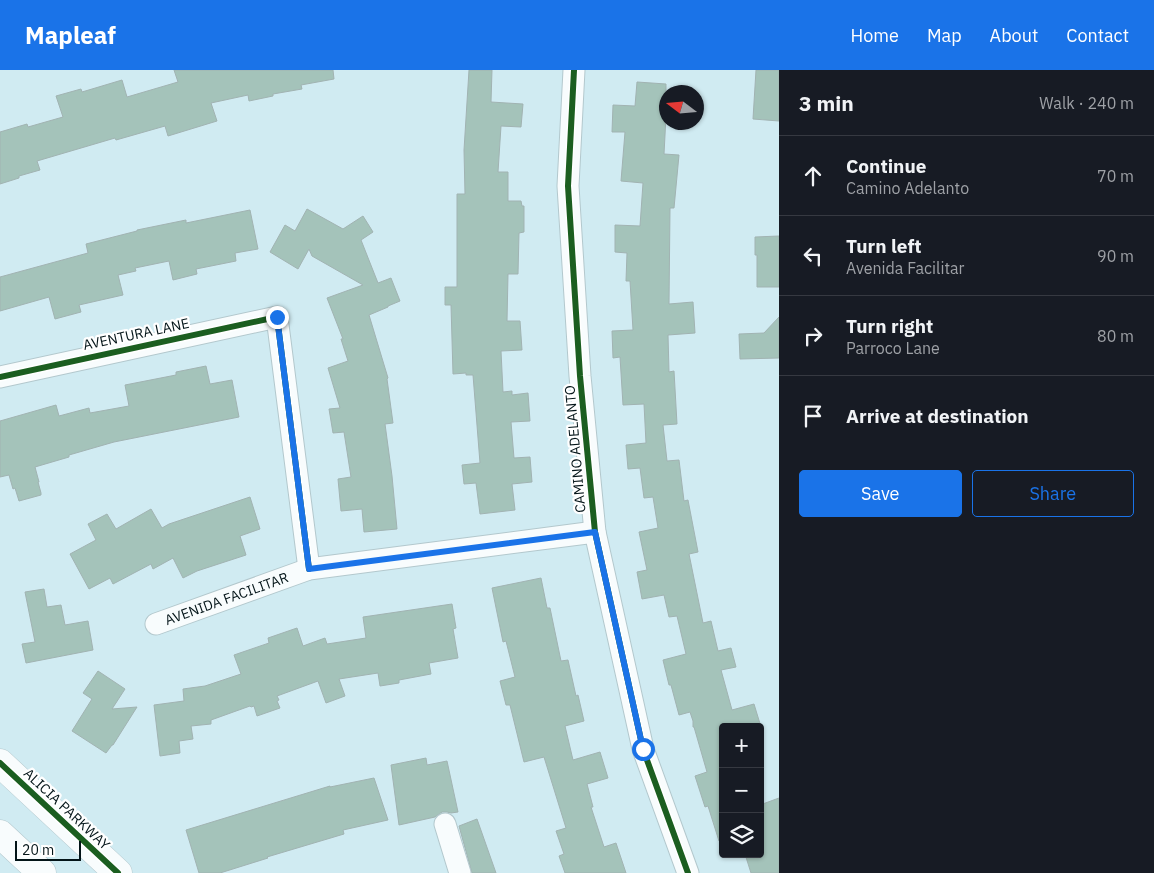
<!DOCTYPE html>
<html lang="en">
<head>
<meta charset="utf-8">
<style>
  :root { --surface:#171b24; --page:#20242c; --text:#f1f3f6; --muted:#9ea1a6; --line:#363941; --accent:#1a73e8 }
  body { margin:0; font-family:"IBM Plex Sans",sans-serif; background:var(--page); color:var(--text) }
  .controls { position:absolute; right:15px; bottom:15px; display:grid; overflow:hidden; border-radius:5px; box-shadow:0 1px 4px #0004 }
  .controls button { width:45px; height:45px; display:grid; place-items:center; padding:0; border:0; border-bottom:1px solid var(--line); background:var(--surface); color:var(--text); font:25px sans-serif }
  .compass { position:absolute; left:659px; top:15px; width:45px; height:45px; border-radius:50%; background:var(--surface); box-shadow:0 1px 4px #0004; rotate:286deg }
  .scale { position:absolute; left:15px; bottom:12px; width:66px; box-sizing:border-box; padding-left:5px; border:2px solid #031418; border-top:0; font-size:14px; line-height:18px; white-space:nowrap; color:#031418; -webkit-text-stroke:4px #fff; paint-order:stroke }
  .stop { position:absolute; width:15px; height:15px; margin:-11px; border:4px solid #1a73e8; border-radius:50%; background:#fff }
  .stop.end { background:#1a73e8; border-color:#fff; box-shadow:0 1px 5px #0008 }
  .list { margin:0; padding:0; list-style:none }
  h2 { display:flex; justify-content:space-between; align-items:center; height:65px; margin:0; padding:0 20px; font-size:21px }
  h2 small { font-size:16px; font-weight:400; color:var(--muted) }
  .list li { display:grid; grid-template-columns:32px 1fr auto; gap:15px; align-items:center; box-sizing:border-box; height:80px; padding:0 20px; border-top:1px solid var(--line) }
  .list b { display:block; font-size:19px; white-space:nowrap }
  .list p { margin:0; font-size:16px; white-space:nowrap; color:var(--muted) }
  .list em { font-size:16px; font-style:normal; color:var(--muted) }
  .actions { display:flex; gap:10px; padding:15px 20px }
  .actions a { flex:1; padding:11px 0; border:1px solid var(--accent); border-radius:5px; text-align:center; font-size:18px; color:var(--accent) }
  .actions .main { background:var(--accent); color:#fff }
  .icon { flex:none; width:28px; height:28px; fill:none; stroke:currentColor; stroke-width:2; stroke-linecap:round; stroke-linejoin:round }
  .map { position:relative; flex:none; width:779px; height:803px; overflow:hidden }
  header { display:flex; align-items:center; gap:30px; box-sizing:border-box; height:70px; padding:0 25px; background:var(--accent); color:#fff }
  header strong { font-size:24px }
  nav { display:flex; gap:28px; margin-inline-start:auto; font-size:18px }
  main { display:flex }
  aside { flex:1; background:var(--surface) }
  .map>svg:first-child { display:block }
  .building { fill:#a4c3ba; stroke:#a1b3b2 }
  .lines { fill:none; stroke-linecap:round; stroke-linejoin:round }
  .minor-casing { stroke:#b3c8cd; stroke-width:23 }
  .major-casing { stroke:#b3c8cd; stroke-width:29 }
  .minor { stroke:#f8fcfd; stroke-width:21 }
  .major { stroke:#f8fcfd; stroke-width:28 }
  .cycleway-casing { stroke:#fff; stroke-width:9 }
  .cycleway { stroke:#1b5e20; stroke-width:6 }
  .route { stroke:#1a73e8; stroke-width:6 }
  .labels { text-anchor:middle; stroke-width:4.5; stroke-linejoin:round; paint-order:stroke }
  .street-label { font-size:14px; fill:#031418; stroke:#fff }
</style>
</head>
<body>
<header>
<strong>Mapleaf</strong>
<nav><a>Home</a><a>Map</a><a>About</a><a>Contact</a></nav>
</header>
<main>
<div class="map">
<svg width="779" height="803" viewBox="0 0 779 803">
  <rect width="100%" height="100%" fill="#d0ebf2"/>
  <path class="building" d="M174 0H333L334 9 301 15 302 19 273 24V26L249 31 248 25 211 33 217 51 168 66 165 56 116 70 115 68 37 91 40 100 19 106V108L0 114V62L27 54 28 57 63 47 56 26 81 19 82 22 122 10 127 27 178 12Z
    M469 0H492L491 32 523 34 521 57 501 56 498 102H508V131H521L522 136H524V162L519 163 518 204H508L507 251H520L522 280 501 281 503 322 512 321V325L528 323 530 351 511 352 514 388 530 387 532 412 512 414 515 440 480 444 476 413 464 414 462 395 480 393 473 305H466V303L453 304 451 235H445V217H457V124H465L464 80Z
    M756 0H779V51L753 49Z
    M637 12 666 14V46L664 84 679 85 674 138H670L669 234 693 232 695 263 668 265 669 302 674 301 677 354 663 355 667 391 679 390 684 431 688 430 698 482 689 484 703 553 711 551 718 581 731 578 736 597 721 600 732 640 754 634 761 657H723V770L719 771 708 736 705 737 695 706 707 702 694 657H693V651L690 642 679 645 671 615H669L663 590 686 584 677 546 669 547 664 525 642 529 637 502 647 500 639 462 658 458 653 427 644 428 640 398 628 399 626 375 646 373 644 334 623 335 620 287 613 288 612 261 633 260 630 211H626L627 183 615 182V155L640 156 643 113 621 111 625 62H612L613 35 635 36Z
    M307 139 343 159 363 146 373 162 361 170 378 213 391 208 400 231 388 236V237L369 245 388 308 387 309 393 353 385 354 392 406 397 459 364 462 362 439 341 441 338 409 351 407 344 362 333 363 329 339 340 338 328 298 348 291 341 269H343L327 228 363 215 312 186 309 179 298 199 270 182 285 155 295 161Z
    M250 140 258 179 235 183 236 191 196 199 197 204 173 210 169 191 135 198 136 201 118 205 123 225 79 235 81 242 55 249 49 227 0 241V207L88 183 86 174 137 161V160L186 150V153Z
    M779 166V217H757V185H755V167Z
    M779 247V288L740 289 739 264 764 263Z
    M206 296 210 314 232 310 239 347 114 372 69 385V387L35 397 39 412H38L41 423V425L19 431 15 418 13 419 9 405 0 407V351L56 335 59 346 89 338 90 343 129 336 125 315 176 305V302Z
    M250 427 260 459 240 466 246 485 197 501 183 508 173 488 153 499 151 494 113 514 110 508 89 519 70 484 96 470 88 454 107 444 116 459 151 439 162 458 169 454Z
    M541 508 547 538H550L561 591 568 590 576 626 578 625 584 651 565 656 573 690 600 682 608 708 587 714 593 737H591L604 777 616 773 626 803H565L559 786 564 784 556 761 566 758 544 687 524 692 510 635H506L500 611 515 607 506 571 503 572 492 518Z
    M44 519 47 537 61 535 65 555 88 551 93 580 26 593 22 574 35 572 25 522Z
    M452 534 456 558 453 559 458 588 429 593 431 604 399 610V613L380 616 378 603 339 609 345 626 326 633 318 611 277 626 279 630 277 631 280 638 257 646 254 636 251 637 250 636 211 650V654L191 656 193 669 179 671 180 683 160 686 154 635 184 631 183 619 205 616 241 604 234 585 269 573 268 568 297 558 303 576 325 568 327 574 366 568 363 547Z
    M98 601 125 619 112 639 137 637 113 675H112L106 683 72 661 92 629 83 623Z
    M426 688 427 695 447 691 458 742 451 743 447 742H442L435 747 399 755 391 695Z
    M374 708 388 750 343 760 344 764 267 787 268 788 220 803H199L186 760 330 716V717Z
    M779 728V803H751L745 784H760V735Z
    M477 749 496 803H472L459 756Z"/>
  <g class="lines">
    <g class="minor-casing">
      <g id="minor">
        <path d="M574 0 568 116 580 306 595 462 643 679 688 803"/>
        <path d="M0 307 277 247 309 499"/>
        <path id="s1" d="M156 554 309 499 595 462"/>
        <path d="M445 754 460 803"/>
      </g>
    </g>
    <g class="major-casing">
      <path id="major" d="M0 693 118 803
        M0 764 42 803"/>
    </g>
    <use href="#minor" class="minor"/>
    <use href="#major" class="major"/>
    <g class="cycleway-casing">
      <path id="cycleway" d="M574 0 568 116 580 306 595 462 643 679 688 803
        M0 307 277 247 309 499
        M0 693 118 803"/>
    </g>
    <use href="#cycleway" class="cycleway"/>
  </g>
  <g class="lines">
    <path class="route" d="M277 247 309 499 595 462 643 679"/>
  </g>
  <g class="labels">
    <g class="street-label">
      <text transform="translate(136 264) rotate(-12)" y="5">AVENTURA LANE</text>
      <text transform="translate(575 379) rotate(-95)" y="5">CAMINO ADELANTO</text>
      <text dy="5" stroke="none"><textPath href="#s1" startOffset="75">AVENIDA FACILITAR</textPath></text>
      <text transform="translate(67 739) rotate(43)" y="5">ALICIA PARKWAY</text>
    </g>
  </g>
</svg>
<div class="controls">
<button>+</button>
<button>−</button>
<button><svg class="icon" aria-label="layers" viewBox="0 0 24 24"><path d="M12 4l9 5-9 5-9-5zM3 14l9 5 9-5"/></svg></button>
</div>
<svg class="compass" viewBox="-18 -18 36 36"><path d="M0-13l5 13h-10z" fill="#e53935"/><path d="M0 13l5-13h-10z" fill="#9ea1a6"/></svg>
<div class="scale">20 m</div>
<div class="stop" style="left:643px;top:679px"></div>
<div class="stop end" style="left:277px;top:247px"></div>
</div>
<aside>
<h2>3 min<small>Walk · 240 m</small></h2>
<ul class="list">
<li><svg class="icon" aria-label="ahead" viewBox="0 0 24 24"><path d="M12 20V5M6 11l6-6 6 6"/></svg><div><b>Continue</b><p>Camino Adelanto</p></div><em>70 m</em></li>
<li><svg class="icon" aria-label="left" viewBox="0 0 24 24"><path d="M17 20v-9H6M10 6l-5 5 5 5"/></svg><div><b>Turn left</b><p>Avenida Facilitar</p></div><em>90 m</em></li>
<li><svg class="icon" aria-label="right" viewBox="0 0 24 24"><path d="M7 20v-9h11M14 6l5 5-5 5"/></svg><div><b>Turn right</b><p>Parroco Lane</p></div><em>80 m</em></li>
<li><svg class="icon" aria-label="arrive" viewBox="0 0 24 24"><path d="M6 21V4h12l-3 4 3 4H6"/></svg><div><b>Arrive at destination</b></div></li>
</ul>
<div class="actions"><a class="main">Save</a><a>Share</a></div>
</aside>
</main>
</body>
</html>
